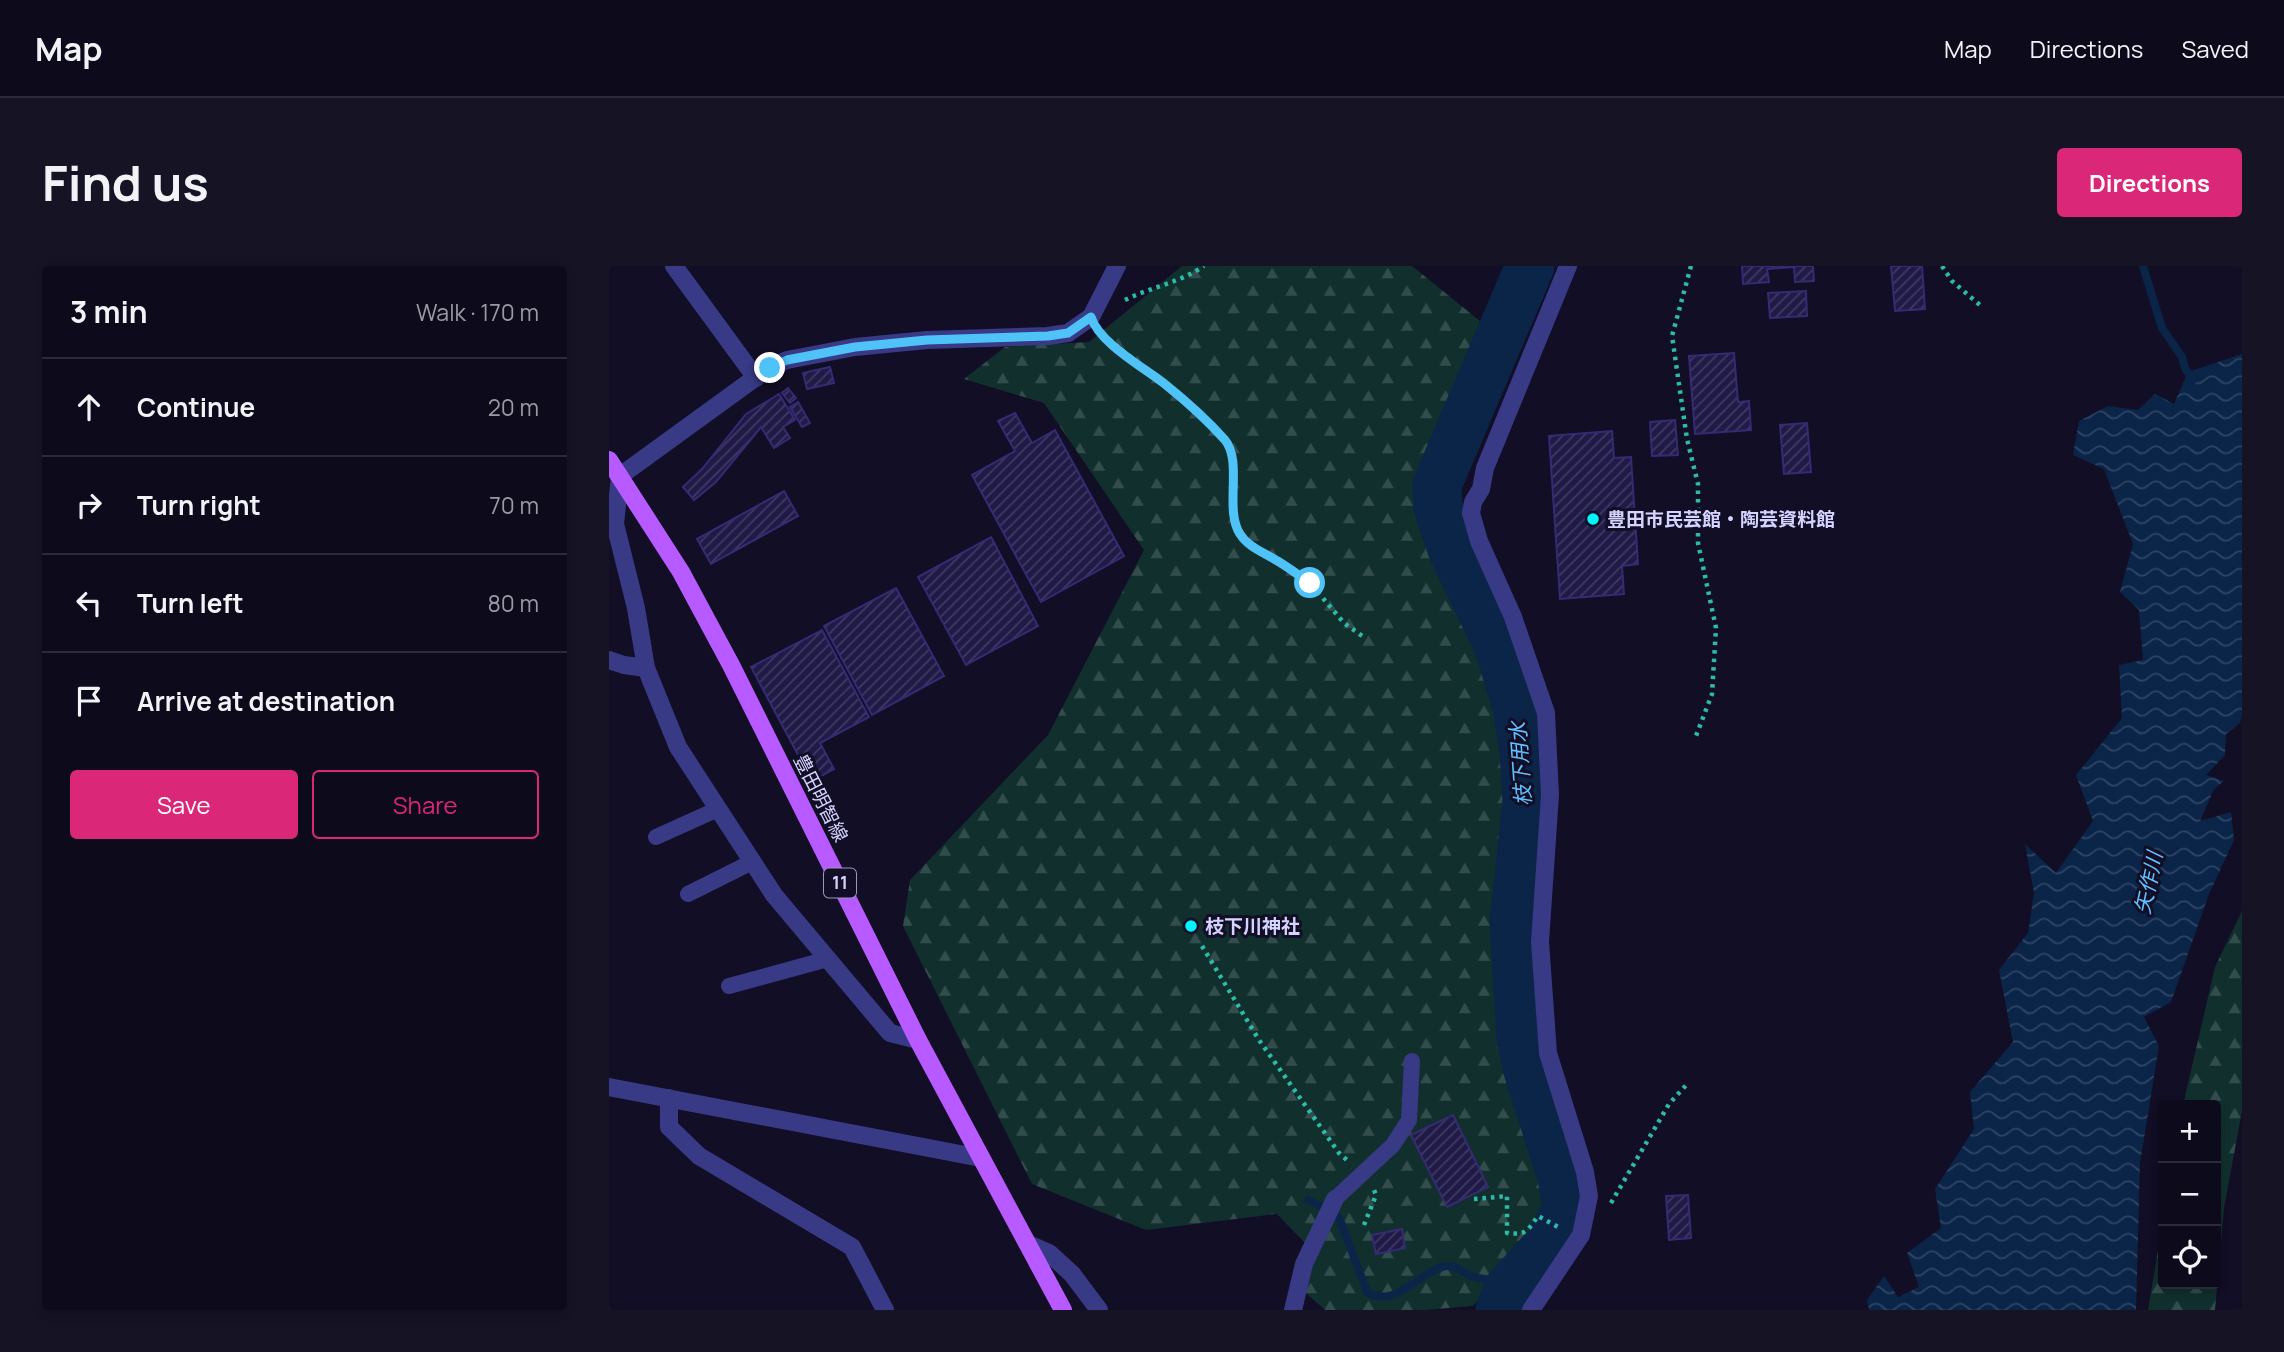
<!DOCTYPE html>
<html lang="en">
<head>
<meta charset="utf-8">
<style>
  :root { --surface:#0d0a1c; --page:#161325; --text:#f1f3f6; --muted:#9a9aa3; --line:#2d2b3b; --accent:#db2777 }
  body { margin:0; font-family:Manrope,"Noto Sans JP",sans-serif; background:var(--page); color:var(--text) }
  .controls { position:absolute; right:21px; bottom:21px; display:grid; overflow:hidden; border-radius:7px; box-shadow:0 4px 10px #0003 }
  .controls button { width:63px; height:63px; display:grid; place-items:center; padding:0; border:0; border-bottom:2px solid var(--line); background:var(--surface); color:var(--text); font:35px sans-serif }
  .stop { position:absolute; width:21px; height:21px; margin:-16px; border:5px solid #4fc3f7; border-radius:50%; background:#fff }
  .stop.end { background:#4fc3f7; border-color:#fff; box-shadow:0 2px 7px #0008 }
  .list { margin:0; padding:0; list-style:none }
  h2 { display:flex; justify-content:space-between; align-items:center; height:91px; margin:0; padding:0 28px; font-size:30px }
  h2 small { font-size:23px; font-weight:400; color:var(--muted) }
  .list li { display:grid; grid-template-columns:46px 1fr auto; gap:21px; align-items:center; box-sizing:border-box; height:98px; padding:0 28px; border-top:2px solid var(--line) }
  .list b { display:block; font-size:26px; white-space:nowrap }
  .list em { font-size:23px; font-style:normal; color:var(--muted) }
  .actions { display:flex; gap:14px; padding:21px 28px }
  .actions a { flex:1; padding:16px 0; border:2px solid var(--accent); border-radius:7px; text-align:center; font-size:24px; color:var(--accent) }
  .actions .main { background:var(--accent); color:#fff }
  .icon { flex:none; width:38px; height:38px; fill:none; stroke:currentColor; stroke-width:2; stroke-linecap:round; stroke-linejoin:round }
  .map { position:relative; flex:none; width:1633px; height:1044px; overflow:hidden; border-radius:7px }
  header { display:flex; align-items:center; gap:42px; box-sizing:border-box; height:98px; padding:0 35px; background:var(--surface); border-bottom:2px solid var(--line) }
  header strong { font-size:33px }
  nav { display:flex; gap:38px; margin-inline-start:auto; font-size:24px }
  .intro { display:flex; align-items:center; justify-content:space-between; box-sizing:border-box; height:168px; padding:0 42px }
  h1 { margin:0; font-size:49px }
  .button { padding:18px 32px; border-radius:7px; background:var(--accent); color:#fff; font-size:24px; font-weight:700 }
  main { display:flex; gap:42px; padding:0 42px }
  aside { flex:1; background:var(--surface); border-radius:7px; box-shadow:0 4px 10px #0003 }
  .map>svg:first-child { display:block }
  .forest { fill:url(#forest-firs) }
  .water { fill:url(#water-waves) }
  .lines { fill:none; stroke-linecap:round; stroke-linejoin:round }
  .stream { stroke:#0b2549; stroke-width:8 }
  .river { stroke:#0b2549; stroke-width:49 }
  .building { fill:url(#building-hatch); stroke:#352b74; stroke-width:2 }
  .path { stroke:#2cbba9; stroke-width:4.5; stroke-dasharray:3.5 5; stroke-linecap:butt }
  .service { stroke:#383a86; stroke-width:16 }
  .minor { stroke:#383a86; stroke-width:18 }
  .primary { stroke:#b75aff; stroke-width:18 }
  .route { stroke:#4fc3f7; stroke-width:9 }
  .poi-dot { fill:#00f5fe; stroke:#110e26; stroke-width:2.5 }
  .labels { text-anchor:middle; stroke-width:6; stroke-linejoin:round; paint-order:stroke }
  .shield { fill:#110e26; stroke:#9a98be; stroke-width:2 }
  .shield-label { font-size:18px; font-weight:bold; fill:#d5d3ff }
  .poi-label { font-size:19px; font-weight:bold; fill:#d5d3ff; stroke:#110e26; text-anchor:start }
  .street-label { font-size:19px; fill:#d5d3ff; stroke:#110e26 }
  .water-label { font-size:21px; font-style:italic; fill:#61c0ff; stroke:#110e26 }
</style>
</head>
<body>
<header>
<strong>Map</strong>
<nav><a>Map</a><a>Directions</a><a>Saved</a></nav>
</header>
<div class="intro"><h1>Find us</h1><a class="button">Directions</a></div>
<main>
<aside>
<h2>3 min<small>Walk · 170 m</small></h2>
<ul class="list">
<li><svg class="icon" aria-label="ahead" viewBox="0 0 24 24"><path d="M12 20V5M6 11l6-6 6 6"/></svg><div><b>Continue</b></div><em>20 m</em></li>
<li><svg class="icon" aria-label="right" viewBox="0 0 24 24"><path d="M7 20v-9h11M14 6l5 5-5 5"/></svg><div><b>Turn right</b></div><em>70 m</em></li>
<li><svg class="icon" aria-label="left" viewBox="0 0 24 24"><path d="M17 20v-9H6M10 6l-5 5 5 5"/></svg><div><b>Turn left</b></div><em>80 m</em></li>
<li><svg class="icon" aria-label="arrive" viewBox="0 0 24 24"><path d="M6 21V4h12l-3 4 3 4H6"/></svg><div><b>Arrive at destination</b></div></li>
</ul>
<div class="actions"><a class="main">Save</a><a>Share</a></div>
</aside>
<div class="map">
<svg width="1633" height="1044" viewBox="0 0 1633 1044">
  <defs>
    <pattern id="forest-firs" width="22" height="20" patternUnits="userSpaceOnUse" patternTransform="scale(1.75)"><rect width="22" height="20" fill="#11302d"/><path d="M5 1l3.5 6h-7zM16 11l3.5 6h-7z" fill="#334d4c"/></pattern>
    <pattern id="water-waves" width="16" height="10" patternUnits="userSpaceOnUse" patternTransform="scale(1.75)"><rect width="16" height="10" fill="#0b2549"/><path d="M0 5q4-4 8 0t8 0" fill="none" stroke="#2e4464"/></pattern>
    <pattern id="building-hatch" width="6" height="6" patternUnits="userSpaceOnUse" patternTransform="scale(1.75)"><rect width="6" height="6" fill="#201a47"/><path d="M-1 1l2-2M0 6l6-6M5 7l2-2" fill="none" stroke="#403a63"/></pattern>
  </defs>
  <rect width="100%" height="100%" fill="#110e26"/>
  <path class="forest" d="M573 0H803L871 55 818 192 811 236 830 297 887 439 901 541 888 666 895 754 949 917 951 945 934 975 893 1005 864 1040 816 1044H716L697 1027 695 976 668 948 537 964 423 918 294 660 301 614 439 469 535 284 435 137 355 113 396 81 480 76Z
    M1633 645V845L1615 942 1606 1044H1539L1554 955V1018H1607V839H1574L1606 701Z"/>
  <path class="water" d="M1633 88V449L1631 457 1617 468 1616 489 1597 509 1615 515 1605 523 1591 555 1622 546 1625 574 1600 628 1562 736 1535 751 1550 780 1531 897 1527 1044H1260L1258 1034 1275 1010 1289 1031 1310 1021 1298 987 1332 962 1326 923 1365 863 1361 826 1404 776 1390 704 1419 667 1425 627 1416 578 1447 607 1484 555 1467 509 1513 452 1510 399 1534 394 1530 344 1511 326 1524 278 1495 203 1464 189 1470 155 1499 140 1529 144 1546 128 1565 138 1579 106Z"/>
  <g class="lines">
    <path class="stream" d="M1534 0 1553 62 1573 91 1576 102 1584 114
      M699 934 726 947 731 954 758 1026C788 1044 811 1004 837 1000 846 999 854 1006 862 1010 870 1013 880 1013 888 1016 900 1022 913 1031 924 1039"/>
    <path class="river" d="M891 1044 899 1023 941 977 958 943 953 911 918 801 912 771 905 656 918 535 915 487 908 441 890 381 843 283 829 241 828 219 921 0"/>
  </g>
  <path class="building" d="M1133 0H1204L1205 15 1186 16 1185 1 1158 3 1160 16 1134 18Z
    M1282 0H1313L1316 43 1286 45Z
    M1197 25 1198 50 1161 52 1159 27Z
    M1125 87 1129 136 1140 135 1142 164 1086 168 1080 90Z
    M221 101 225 117 198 123 194 107Z
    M179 122 187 132 181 137 173 127Z
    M170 128 186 154 174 161 181 172 165 182 152 161 107 216 85 234 74 221 93 203 137 148Z
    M189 136 201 157 193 161 181 141Z
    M406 147 423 177 446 164 515 290 432 336 363 209 406 185 389 155Z
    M1066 154 1069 189 1043 190 1041 156Z
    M1198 157 1202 206 1175 208 1171 159Z
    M1003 165 1005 192 1022 191 1029 298 1013 300 1015 328 951 333 940 170Z
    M175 225 189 250 102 298 88 273Z
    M382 271 429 360 357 399 309 311Z
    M287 322 335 410 263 449 215 360Z
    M213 364 260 451 211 477 225 503 203 515 142 401Z
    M583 654 588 663 581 667 576 657Z
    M844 849 879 921 838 941 802 869Z
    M1079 929 1082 972 1060 974 1057 930Z
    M793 963 796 982 767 988 763 969Z"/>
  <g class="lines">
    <path class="path" d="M1082 0 1063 70 1078 173 1089 218V277L1107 362 1103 428 1087 470
      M1333 0 1343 15 1372 40
      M516 34C542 21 570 17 595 0
      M493 68 559 121 618 177 625 207 624 252 631 269 644 281 665 293 701 317 735 357 756 372
      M593 680 650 774 730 887 739 895
      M865 933 898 930V967C918 969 918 965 929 950L951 962
      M1002 937 1060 838 1079 817
      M755 959 767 929 765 924"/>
    <path class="service" d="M47 571 109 543
      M79 628 143 596
      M120 720 219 693
      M726 933 784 879 800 854 803 795"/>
    <path class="minor" d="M65 0 147 112
      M0 394 15 399 37 402
      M309 774 281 767 165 629 69 481 37 402 27 342 6 258 11 210 161 101 178 94 246 81 318 74 439 70 459 67 482 51 508 0
      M0 821 372 892
      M60 832V861L90 890 243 981 276 1044
      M419 978 440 987 463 1008 490 1044
      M684 1044 695 998 726 933
      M922 1044 972 969 980 930 976 906 939 787 931 676 941 529 937 447 904 351 870 275 862 247 864 236 872 223 876 202 959 0"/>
    <path class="primary" d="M0 194 72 306 122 399 309 774 454 1044"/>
  </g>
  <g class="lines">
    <path class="route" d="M161 102 178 94 246 81 318 74 439 70 459 67 482 51C490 77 536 102 557 119 577 135 599 155 616 174 634 196 615 244 631 268 639 281 654 286 665 293 678 300 689 309 701 317"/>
  </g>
  <g class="poi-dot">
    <circle cx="984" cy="253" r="7"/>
    <circle cx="582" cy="660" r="7"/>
  </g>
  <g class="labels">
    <rect class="shield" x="215" y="602.5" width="32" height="29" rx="5"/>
    <g class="shield-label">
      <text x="231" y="623">11</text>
    </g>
    <g class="poi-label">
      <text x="998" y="260">豊田市民芸館・陶芸資料館</text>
      <text x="596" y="667">枝下川神社</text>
    </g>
    <g class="street-label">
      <text transform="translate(212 532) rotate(63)" y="7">豊田明智線</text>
    </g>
    <g class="water-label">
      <text transform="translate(912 498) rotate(-94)" y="7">枝下用水</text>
      <text transform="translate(1540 617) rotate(-78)" y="7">矢作川</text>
    </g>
  </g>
</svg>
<div class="controls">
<button>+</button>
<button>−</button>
<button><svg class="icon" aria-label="locate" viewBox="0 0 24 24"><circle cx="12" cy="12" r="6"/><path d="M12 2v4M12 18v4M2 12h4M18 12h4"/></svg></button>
</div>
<div class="stop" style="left:701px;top:317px"></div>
<div class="stop end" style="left:161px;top:102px"></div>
</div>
</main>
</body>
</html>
